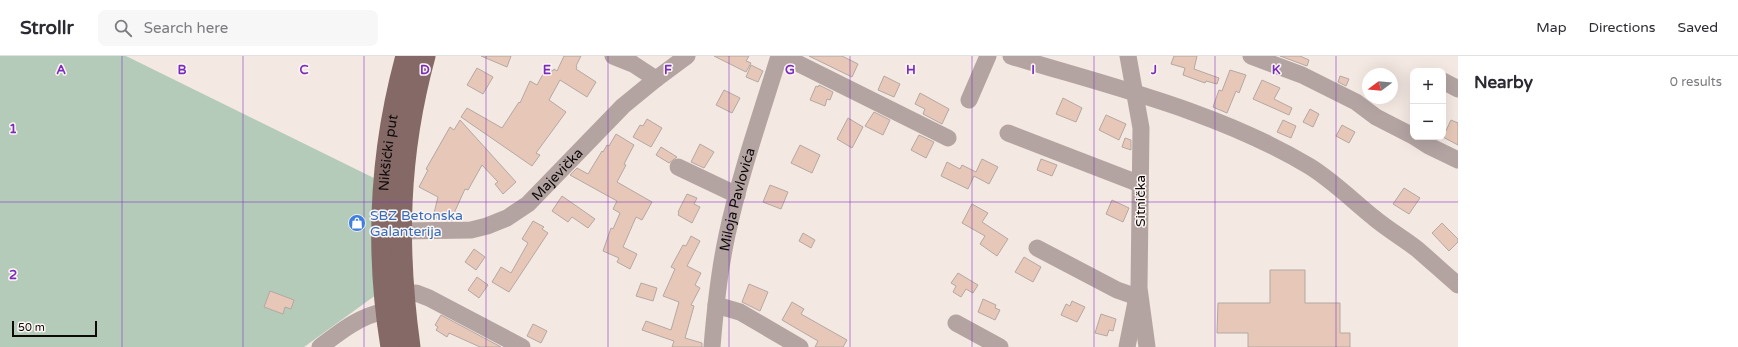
<!DOCTYPE html>
<html lang="en">
<head>
<meta charset="utf-8">
<style>
  :root { --surface:#fff; --page:#f7f7f7; --text:#2b2b33; --muted:#7c7c81; --line:#e1e1e2 }
  body { margin:0; font-family:"Varela Round",sans-serif; background:var(--page); color:var(--text) }
  .controls { position:absolute; right:12px; top:12px; display:grid; overflow:hidden; border-radius:8px; box-shadow:0 4px 16px #0002 }
  .controls button { width:36px; height:36px; display:grid; place-items:center; padding:0; border:0; border-bottom:1px solid var(--line); background:var(--surface); color:var(--text); font:20px sans-serif }
  .compass { position:absolute; left:1362px; top:12px; width:36px; height:36px; border-radius:50%; background:var(--surface); box-shadow:0 4px 16px #0002; rotate:254deg }
  .scale { position:absolute; left:12px; bottom:10px; width:85px; box-sizing:border-box; padding-left:4px; border:2px solid #0e0a09; border-top:0; font-size:11px; line-height:14px; white-space:nowrap; color:#0e0a09; -webkit-text-stroke:3px #fdf6f3; paint-order:stroke }
  .list { margin:0; padding:0; list-style:none }
  h2 { display:flex; justify-content:space-between; align-items:center; height:52px; margin:0; padding:0 16px; font-size:17px }
  h2 small { font-size:13px; font-weight:400; color:var(--muted) }
  .icon { flex:none; width:22px; height:22px; fill:none; stroke:currentColor; stroke-width:2; stroke-linecap:round; stroke-linejoin:round }
  .map { position:relative; flex:none; width:1458px; height:291px; overflow:hidden }
  header { display:flex; align-items:center; gap:24px; box-sizing:border-box; height:56px; padding:0 20px; background:var(--surface); border-bottom:1px solid var(--line) }
  header strong { font-size:19px }
  nav { display:flex; gap:22px; margin-inline-start:auto; font-size:14px }
  .search { width:280px; height:36px; background:var(--page); display:flex; align-items:center; gap:10px; box-sizing:border-box; padding:0 14px; border-radius:8px; color:var(--muted); font-size:15px }
  main { display:flex }
  aside { flex:1; background:var(--surface) }
  .map>svg:first-child { display:block }
  .green { fill:#b4cbba }
  .building { fill:#e7c8b8; stroke:#b3a8a2 }
  .lines { fill:none; stroke-linecap:round; stroke-linejoin:round }
  .minor { stroke:#b3a4a2; stroke-width:17 }
  .major { stroke:#846967; stroke-width:21 }
  .grid { fill:none; stroke:#7b2cbf; stroke-width:1; stroke-opacity:0.55 }
  .labels { text-anchor:middle; stroke-width:3; stroke-linejoin:round; paint-order:stroke }
  .street-label { font-size:14px; fill:#0e0a09; stroke:#fdf6f3 }
  .shop-label { font-size:14px; fill:#366cbe; stroke:#fdf6f3; text-anchor:start }
  .grid-label { font-size:13px; text-anchor:middle; font-weight:bold; fill:#7b2cbf; stroke:#fdf6f3; stroke-width:3; stroke-linejoin:round; paint-order:stroke }
</style>
</head>
<body>
<header>
<strong>Strollr</strong>
<div class="search"><svg class="icon" aria-label="search" viewBox="0 0 24 24"><circle cx="10" cy="10" r="6"/><path d="M15 15l6 6"/></svg>Search here</div>
<nav><a>Map</a><a>Directions</a><a>Saved</a></nav>
</header>
<main>
<div class="map">
<svg width="1458" height="291" viewBox="0 0 1458 291">
  <rect width="100%" height="100%" fill="#f4e8e2"/>
  <path class="green" d="M0 0H126L382 126 387 231 304 291H0Z"/>
  <path class="building" d="M481 0H511L507 11Z
    M564 0H581L576 10 577 11 576 13 596 26 587 41 560 24 549 44 566 56 536 97 540 99 532 110 461 61 467 52 502 72 519 46 520 47 530 25 537 29 547 11 553 15 554 13 557 15Z
    M714 0H749L746 5 751 7 746 16Z
    M809 0H842L858 8 852 21Z
    M1174 0H1197L1194 13 1219 22 1217 28 1206 25 1205 27 1183 19 1185 12 1171 8Z
    M1280 0H1300L1309 4 1307 10Z
    M751 9 763 15 758 26 746 21Z
    M477 12 493 21 483 38 467 29Z
    M1230 14 1246 19 1239 37 1236 35 1227 57 1213 51 1219 34 1222 35Z
    M884 20 900 28 894 41 878 34Z
    M1340 20 1349 23 1346 30 1338 26Z
    M1262 24 1280 32 1274 43 1292 52 1289 59 1253 43Z
    M819 29 833 36 830 44 827 43 825 50 810 44 816 30 818 31Z
    M724 34 740 42 732 57 716 49Z
    M920 37 949 53 942 68 923 58 925 53 915 48Z
    M1063 42 1082 52 1076 66 1056 58Z
    M1310 53 1319 58 1313 71 1303 66Z
    M874 56 890 64 883 79 865 70Z
    M1106 59 1126 68 1119 84 1099 74Z
    M848 62 863 71 852 92 837 83Z
    M647 63 662 72 651 91 633 81 640 69 643 70Z
    M460 64 516 126 503 138 495 128 498 126 482 109 468 134 465 133 455 155 453 164H446L433 161 438 141 419 131 428 114 426 113 450 71 454 74Z
    M1283 64 1296 70 1291 82 1277 76Z
    M1451 64 1458 67V89L1443 81Z
    M1342 69 1355 76 1349 87 1336 80Z
    M616 78 634 89 624 108 626 109 617 126 652 146 642 164 636 161 623 191 637 198 630 213 617 206 619 202 603 195 611 172 613 173 620 157 613 153 617 145 570 119 577 112 588 118 602 95 603 96 607 89 609 90Z
    M919 79 934 86 926 102 911 94Z
    M1125 82 1131 84V94L1122 91Z
    M700 88 714 96 704 112 691 106Z
    M800 89 820 99 812 117 791 107Z
    M661 91 677 101 669 107 656 99Z
    M982 103 998 111 989 128 974 120 968 133 941 120 947 106 960 113 962 109 976 116Z
    M1041 103 1057 109 1052 120 1037 114Z
    M770 129 788 136 781 153 763 146Z
    M1404 132 1420 142 1409 158 1393 148Z
    M687 138 697 142 694 148 700 151 692 167 678 159 679 157 678 156Z
    M562 140 595 163 588 172 572 161 568 166 552 155Z
    M1112 144 1129 152 1123 166 1106 158Z
    M972 148 988 157 982 166 1008 183 997 200 980 188 985 180 962 167Z
    M533 165 544 171 542 173 548 177 509 236 492 226 501 211 511 217 528 187 522 183Z
    M1442 167 1458 183V186L1449 195 1432 177Z
    M803 177 815 184 811 192 799 185Z
    M691 180 700 185 687 210 701 217 695 229 700 232 691 249 694 250 685 282 702 287V291H672L674 285 642 274 646 265 671 274 679 246 663 240 675 213 671 211 683 189 686 190Z
    M474 193 485 201 476 214 465 206Z
    M1024 201 1041 211 1033 226 1015 216Z
    M1270 214H1305V247H1340V277H1350V291H1248V277H1217L1218 247H1270Z
    M958 217 978 229 973 237 966 233 961 241 953 236 956 230 951 227Z
    M477 221 488 229 479 242 468 234Z
    M641 227 657 232 653 245 636 240Z
    M749 228 768 236 760 255 742 246Z
    M270 235 294 244 291 253 285 251 283 258 264 251Z
    M983 243 996 249 995 252 1000 254 995 264 978 256Z
    M1072 245 1085 251 1077 266 1061 259 1066 248 1070 250Z
    M792 246 804 253 801 258 847 284 843 291H815L818 285 782 264Z
    M1101 258 1116 263 1113 275 1109 274 1107 280 1095 277Z
    M441 259 501 291H480L449 277 447 281 436 274 438 271 435 269Z
    M533 268 547 275 541 287 527 280Z"/>
  <g class="lines">
    <g class="minor">
      <path d="M613 0 633 8 656 23"/>
      <path d="M783 0 948 82"/>
      <path d="M1011 0C1112 31 1217 55 1309 110 1332 124 1352 144 1373 161 1387 173 1403 182 1417 193 1431 205 1444 217 1458 229"/>
      <path d="M1128 0 1141 72 1139 232 1147 291"/>
      <path d="M1251 0 1302 19 1356 46 1376 61 1413 80"/>
      <path d="M1443 25 1458 33"/>
      <path d="M969 44 988 0"/>
      <path d="M1008 77 1140 128"/>
      <path d="M1415 81 1429 90 1458 104"/>
      <path d="M678 111 737 139"/>
      <path id="s1" d="M401 175 471 174 487 170 507 162 528 148 623 50 656 23 687 0"/>
      <path d="M1037 192 1117 234 1137 241"/>
      <path d="M404 237H416L429 242 522 291"/>
      <path d="M716 249 740 256 800 291"/>
      <path d="M956 267 1000 291"/>
      <path d="M320 291C341 275 359 260 386 255"/>
      <path id="s2" d="M712 291C715 254 719 216 727 179 740 118 761 59 779 0"/>
      <path d="M1127 291 1136 246"/>
    </g>
    <g class="major">
      <path id="s3" d="M391 291C375 194 380 95 406 0"/>
      <path d="M410 291C396 190 398 99 425 0"/>
    </g>
  </g>
  <path class="grid" d="M122 0V291M243 0V291M364 0V291M486 0V291M608 0V291M729 0V291M850 0V291M972 0V291M1094 0V291M1215 0V291M1336 0V291M0 146H1458"/>
  <defs>
    <g id="shop-disc" transform="scale(0.9)"><circle r="9.5" fill="#3f7fe0" stroke="#fdf6f3"/><path d="M-5-2.5h2.3a2.7 3.5 0 0 1 5.4 0H5L5.5 6h-11ZM-1.5-2.5h3a1.5 2.3 0 0 0-3 0Z" fill="#fff"/></g>
  </defs>
  <g fill-rule="evenodd">
    <use href="#shop-disc" x="357" y="167"/>
  </g>
  <g class="labels">
    <g class="street-label">
      <text dy="5" stroke="none"><textPath href="#s3" startOffset="195">Nikšićki put</textPath></text>
      <text dy="5" stroke="none"><textPath href="#s1" startOffset="175">Majevička</textPath></text>
      <text dy="5" stroke="none"><textPath href="#s2" startOffset="150">Miloja Pavlovića</textPath></text>
      <text transform="translate(1140 145) rotate(-90)" y="5">Sitnička</text>
    </g>
    <g class="shop-label">
      <text x="370" y="164">SBZ Betonska<tspan x="370" dy="16">Galanterija</tspan></text>
    </g>
  </g>
  <g class="grid-label">
    <text x="61" y="18">A</text>
    <text x="182" y="18">B</text>
    <text x="304" y="18">C</text>
    <text x="425" y="18">D</text>
    <text x="547" y="18">E</text>
    <text x="668" y="18">F</text>
    <text x="790" y="18">G</text>
    <text x="911" y="18">H</text>
    <text x="1033" y="18">I</text>
    <text x="1154" y="18">J</text>
    <text x="1276" y="18">K</text>
    <text x="13" y="77">1</text>
    <text x="13" y="223">2</text>
  </g>
</svg>
<div class="controls">
<button>+</button>
<button>−</button>
</div>
<svg class="compass" viewBox="-18 -18 36 36"><path d="M0-13l5 13h-10z" fill="#e53935"/><path d="M0 13l5-13h-10z" fill="#7c7c81"/></svg>
<div class="scale">50 m</div>
</div>
<aside>
<h2>Nearby<small>0 results</small></h2>
<ul class="list">
</ul>
</aside>
</main>
</body>
</html>
